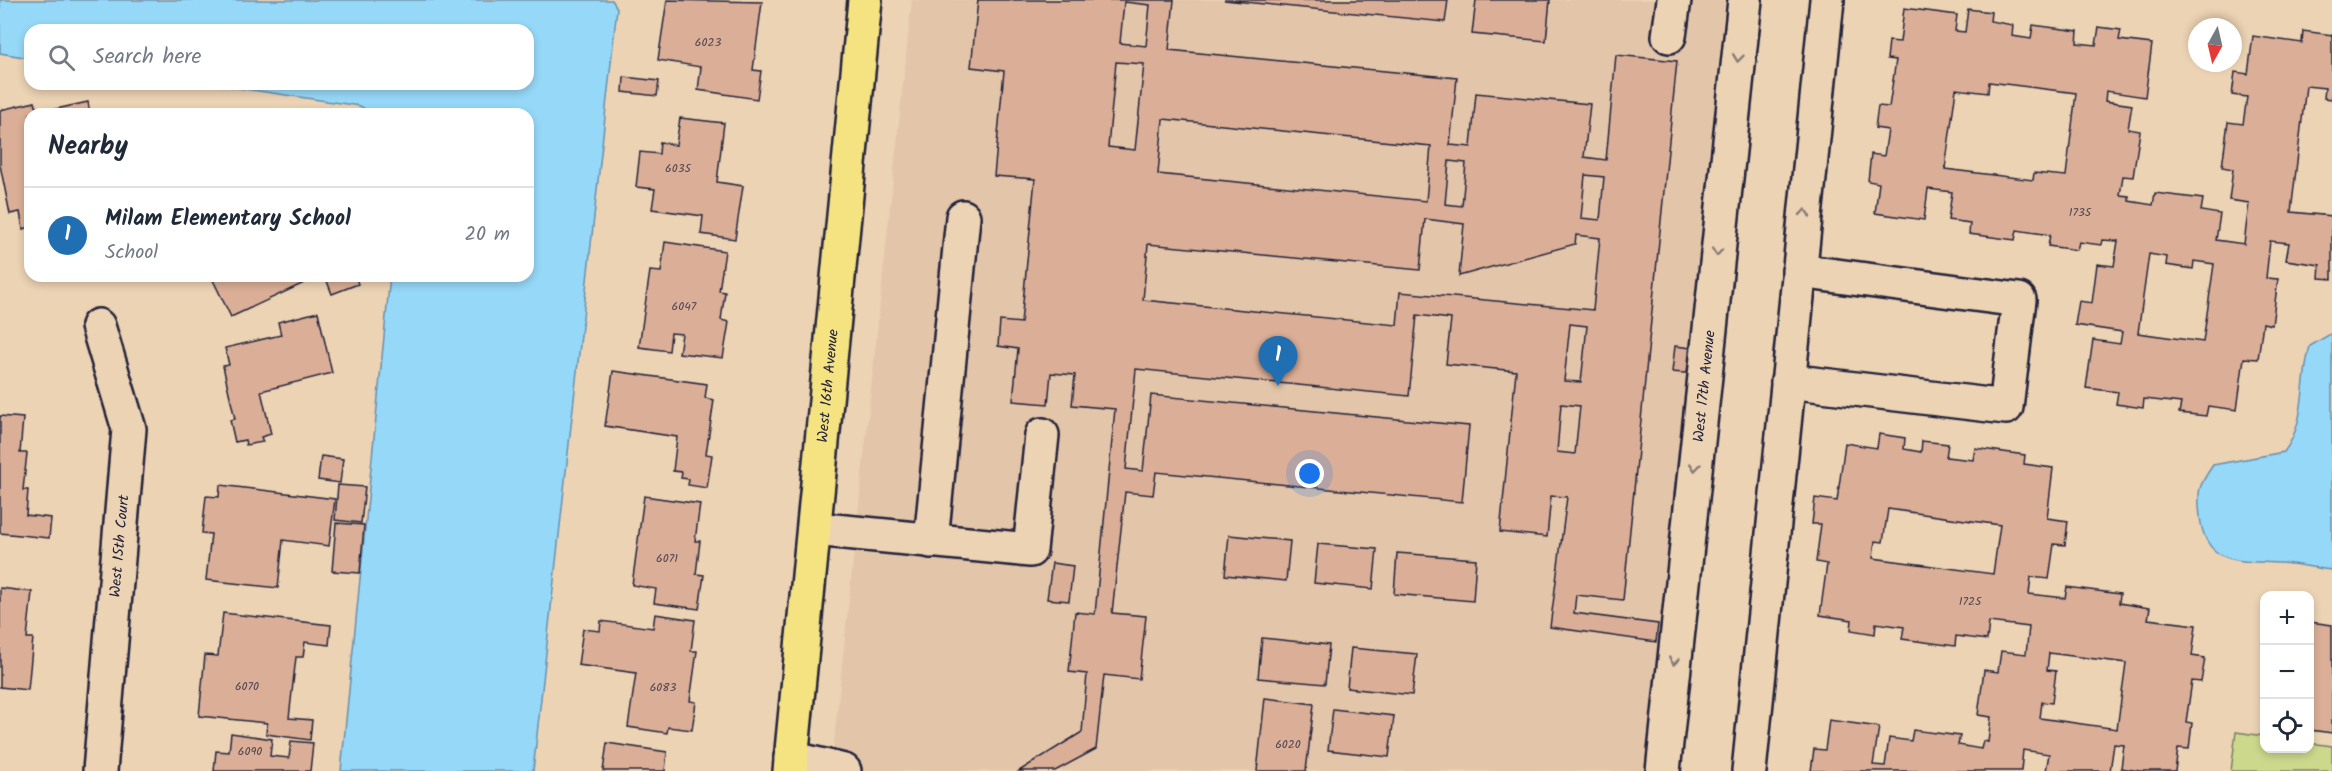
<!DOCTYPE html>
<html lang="en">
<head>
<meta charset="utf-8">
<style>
  :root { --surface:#fff; --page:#f6f6f7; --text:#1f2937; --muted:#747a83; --line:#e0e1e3; --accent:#1f6fb2 }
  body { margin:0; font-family:Kalam,sans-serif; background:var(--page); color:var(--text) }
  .controls { position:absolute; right:18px; bottom:18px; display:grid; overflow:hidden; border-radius:12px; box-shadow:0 3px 9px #0003 }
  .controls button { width:54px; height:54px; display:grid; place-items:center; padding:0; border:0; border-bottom:2px solid var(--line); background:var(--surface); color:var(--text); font:30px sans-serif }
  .compass { position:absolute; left:2188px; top:18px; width:54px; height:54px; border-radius:50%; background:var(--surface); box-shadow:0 3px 9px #0003; rotate:188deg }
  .you { position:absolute; left:1310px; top:474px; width:21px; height:21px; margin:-15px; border:4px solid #fff; border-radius:50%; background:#1a73e8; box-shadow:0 0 0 9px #1a73e833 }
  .badge { display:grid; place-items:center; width:39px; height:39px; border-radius:50%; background:var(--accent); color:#fff; font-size:20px; font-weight:700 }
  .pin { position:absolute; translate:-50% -50px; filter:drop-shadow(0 2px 3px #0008) }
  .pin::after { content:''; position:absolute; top:32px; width:21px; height:18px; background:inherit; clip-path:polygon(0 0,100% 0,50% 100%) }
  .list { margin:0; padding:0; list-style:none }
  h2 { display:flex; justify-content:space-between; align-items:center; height:78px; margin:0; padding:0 24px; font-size:26px }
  h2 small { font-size:20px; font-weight:400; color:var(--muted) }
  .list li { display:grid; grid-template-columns:39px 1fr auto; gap:18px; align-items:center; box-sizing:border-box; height:96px; padding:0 24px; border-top:2px solid var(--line) }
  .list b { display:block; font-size:22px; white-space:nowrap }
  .list p { margin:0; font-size:20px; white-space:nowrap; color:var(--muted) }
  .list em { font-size:20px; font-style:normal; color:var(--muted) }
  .icon { flex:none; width:33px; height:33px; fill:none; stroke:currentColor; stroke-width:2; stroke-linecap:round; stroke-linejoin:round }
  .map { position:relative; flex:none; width:2332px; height:771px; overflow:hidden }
  .search { position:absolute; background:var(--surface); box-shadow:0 3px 9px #0003; left:24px; top:24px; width:510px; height:66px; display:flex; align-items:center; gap:15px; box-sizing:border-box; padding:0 21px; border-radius:18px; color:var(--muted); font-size:22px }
  .panel { position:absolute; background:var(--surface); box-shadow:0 3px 9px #0003; left:24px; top:108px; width:510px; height:174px; border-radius:18px }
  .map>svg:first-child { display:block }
  .built { fill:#e3c5a9 }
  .green { fill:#ccd98d; stroke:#777e64; stroke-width:1.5 }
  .water { fill:#96d8f8; stroke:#688fac; stroke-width:1.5 }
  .building { fill:#dbaf97; stroke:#22223b; stroke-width:1.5; fill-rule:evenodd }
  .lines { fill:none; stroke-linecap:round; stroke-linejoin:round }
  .minor-casing { stroke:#22223b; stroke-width:38 }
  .major-casing { stroke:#22223b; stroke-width:38 }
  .minor { stroke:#ecd3b4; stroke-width:33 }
  .major { stroke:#f5e382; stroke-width:33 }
  .oneway { stroke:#877a78 }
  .labels { text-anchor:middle; stroke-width:4.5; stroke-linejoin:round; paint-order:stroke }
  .number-label { font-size:12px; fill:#504552 }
  .street-label { font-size:15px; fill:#22223b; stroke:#ecd3b4 }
</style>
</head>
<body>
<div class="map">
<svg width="2332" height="771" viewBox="0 0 2332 771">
  <rect width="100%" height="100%" fill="#ecd3b4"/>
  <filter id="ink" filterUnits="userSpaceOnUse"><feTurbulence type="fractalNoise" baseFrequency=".0167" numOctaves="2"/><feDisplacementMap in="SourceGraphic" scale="12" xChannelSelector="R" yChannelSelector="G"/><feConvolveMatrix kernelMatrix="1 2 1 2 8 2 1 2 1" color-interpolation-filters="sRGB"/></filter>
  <g filter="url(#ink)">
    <path class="built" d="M912 0H1725L1646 771H831Z"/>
    <path class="green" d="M2236 732 2264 736V748H2310V743L2332 746V771H2231Z"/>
    <path class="water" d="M0 0H612L617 8 533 771H341L390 276H528V114H373L360 106 211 84H528V30H30V58L0 53Z
      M2332 333V570C2315 568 2298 564 2281 563 2242 560 2206 568 2200 517 2197 490 2198 487 2213 465L2284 452C2307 422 2300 380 2310 346Z"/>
    <path class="building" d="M667 0 762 2 753 70 761 71 757 99 698 90 701 67 658 60Z
      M978 0H1174L1169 50 1457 78 1450 145 1471 147 1476 93 1590 104 1584 157 1606 160 1616 55 1677 61 1623 600 1576 595 1574 613 1658 624 1656 642 1550 627 1567 497 1551 496 1547 537 1500 532 1516 371 1446 364 1451 319 1417 315 1409 396 1136 369 1126 469 1143 471 1151 395 1469 426 1462 502 1156 472 1153 495 1125 492 1112 613 1146 616 1139 679 1104 675 1096 749 1055 771H1019L1082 732 1087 674 1069 672 1075 612 1095 614 1115 409 1072 405 1075 375 1051 373 1048 404 1013 401 1018 349 998 346 1000 321 1021 323 1035 179 994 176 1004 71 971 67ZM1124 2 1150 5 1146 46 1120 43ZM1116 62 1144 64 1135 150 1108 147ZM1163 119 1431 146 1426 201 1158 174ZM1449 161 1466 163 1462 206 1445 204ZM1585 175 1604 177 1600 220 1581 218ZM1425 219 1464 224 1459 276 1575 244 1576 235 1600 238 1593 310 1400 292 1397 325 1143 300 1148 244 1420 270ZM1570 324 1587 326 1581 382 1564 381ZM1561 404 1580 406 1575 454 1557 452Z
      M1224 0H1448L1445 22Z
      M1476 0H1550L1546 41 1472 34Z
      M1904 8 1957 15 1955 31 1965 32 1968 9 1991 12 1990 21 2013 25 2012 36 2031 39 2033 25 2078 31 2077 43 2096 45 2099 27 2121 30 2119 40 2152 44 2145 97 2106 91 2105 101 2132 105 2128 129 2140 131 2133 177 2123 176 2120 195 2129 196V201L2153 205 2155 193 2203 199 2201 211 2220 214 2216 240 2244 244 2249 203 2229 200 2233 169 2222 167 2228 122 2243 124 2247 97 2232 95 2235 72 2248 74 2253 36 2302 43 2303 31 2332 35V99L2324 98 2325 88 2306 86 2291 212 2332 216V279L2319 278 2320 265 2286 260 2289 243 2270 241 2266 278 2278 279 2272 325 2263 323 2258 359 2244 358 2237 410 2208 406 2206 416 2179 413 2181 403 2144 399 2143 408 2116 404 2118 392 2086 388 2093 340 2120 344 2122 332 2075 325 2079 301 2092 303 2097 264 2114 266 2118 241 2102 240 2101 245 2079 242 2077 250 2048 246 2050 235 2017 230 2015 240 1969 234 1970 223 1948 220 1952 192 1928 189 1924 220 1875 213 1879 183 1868 181 1871 154 1884 156 1888 130 1875 128 1878 106 1889 107 1896 60 1887 59 1889 41 1900 42ZM1989 82 2076 93 2066 176 2034 173 2033 180 1945 169 1956 89 1988 93ZM2149 254 2167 257 2166 265 2193 269 2194 261 2214 264 2203 342 2138 333Z
      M624 77 659 81 657 96 623 92Z
      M35 102 38 113 88 102 90 114H30V227L23 229 20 212 10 214 0 165V110Z
      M680 118 724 123 717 182 743 186 735 239 701 234 703 216 652 209 655 189 636 187 640 152 659 154 660 142 676 145Z
      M665 242 725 251 719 291 725 292 721 320 729 322 723 358 679 353 682 334 671 333 669 351 639 347 650 271 661 272Z
      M211 276H319L231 317Z
      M325 276H355L358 284 332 294Z
      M318 312 332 373 261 391 271 434 261 437 263 442 246 445 245 440 235 442 230 420 235 419 223 366 229 365 225 348 281 335 278 322Z
      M1675 346 1700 349 1697 374 1672 372Z
      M613 371 707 384 705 398 714 400 706 454 712 455 707 488 688 485 689 479 681 478 682 472 673 471 677 437 605 426Z
      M0 416 23 418 20 453H27L23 490H28L26 515 51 518 49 538 0 533Z
      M1879 434 1905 438 1904 449 1921 452 1922 441 1948 444 1946 457 1973 460 1975 448 2025 455 2024 464 2053 468 2047 518 2068 521 2065 545 2054 544 2049 579 2031 577 2029 594 2065 598 2067 587 2120 594 2119 603 2150 608 2148 619 2196 625 2192 656 2205 658 2201 682 2192 681 2186 722 2192 723 2189 749 2178 748 2175 771H2140L2121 768 2124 745 2114 744 2110 771H2046L2049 754 2023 750 2021 771H1811L1814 749 1825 750 1829 720 1879 727 1873 765 1885 766 1889 738 1911 741 1913 730 1960 736 1958 745 1981 749 1983 741 1988 742 1991 717 1978 715 1984 670 1998 672 2001 651 2026 654 2029 627 1989 622 1987 640 1956 636 1955 646 1902 639 1904 627 1876 623 1875 634 1851 630 1852 620 1820 615 1827 564 1816 562 1821 524H1812L1815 498 1837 501 1845 443 1877 448ZM1888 509 2000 525 1993 574 1873 558 1875 541 1883 542ZM2049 653 2126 663 2117 729 2040 718 2042 702 2052 703 2056 671 2047 670Z
      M321 456 343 459 340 483 318 480Z
      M220 485 335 499 329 546 283 540 278 588 206 580 211 534 202 533 206 496 219 497Z
      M338 485 365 487 361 523 335 520Z
      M644 496 700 504 695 541H700L696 574 704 575 699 609 654 603 656 589 632 585Z
      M336 523 364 525 360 573 332 571Z
      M1229 535 1290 541 1286 581 1225 575Z
      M1318 544 1377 549 1373 589 1314 583Z
      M1397 553 1476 559 1473 601 1394 594Z
      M1052 563 1073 566 1069 601 1047 599Z
      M0 588 32 592 27 638H33L28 690 0 687Z
      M223 613 331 625 329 645 305 642 303 657H296L289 718 312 720 310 740 266 734 267 723 199 716 205 655 218 656Z
      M655 614 695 620 691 651H697L690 701 696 702 692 730 668 727 667 733 628 727 636 673 578 665 583 629 600 631 601 621 653 628Z
      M2310 622 2332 625V733L2310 730Z
      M1262 638 1329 645 1325 684 1258 678Z
      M1351 648 1417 654 1412 695 1347 688Z
      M1265 698 1314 704 1306 771H1257Z
      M1333 709 1394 716 1389 757 1328 750Z
      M231 733 272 739 270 756 289 758 291 741 313 743 310 771H214L216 751 229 752Z
      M607 743 667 752 665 771H603Z"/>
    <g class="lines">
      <g class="minor-casing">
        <g id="minor">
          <path d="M1669 36 1674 0"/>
          <path d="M98 326 129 429 100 771"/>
          <path d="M1788 381 2006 407 2019 300 1799 271"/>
          <path d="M814 529 1030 550 1042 435"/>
          <path d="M931 541 963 217"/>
          <path d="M791 758 844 771"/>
          <path id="s1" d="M1663 771 1745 0"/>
          <path d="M1749 771 1827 0"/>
        </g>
      </g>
      <g class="major-casing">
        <g id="major">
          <path id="s2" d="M790 771 865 0"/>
        </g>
      </g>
      <use href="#minor" class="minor"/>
      <use href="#major" class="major"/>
    </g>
    <defs><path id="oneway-chevron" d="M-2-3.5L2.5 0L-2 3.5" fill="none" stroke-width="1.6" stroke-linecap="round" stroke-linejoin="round" transform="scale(1.5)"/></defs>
    <g class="oneway">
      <use href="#oneway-chevron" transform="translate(1738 58) rotate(97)"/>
      <use href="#oneway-chevron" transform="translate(1805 213) rotate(-84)"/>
      <use href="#oneway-chevron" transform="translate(1717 252) rotate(96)"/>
      <use href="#oneway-chevron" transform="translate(1695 467) rotate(96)"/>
      <use href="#oneway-chevron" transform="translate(1674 661) rotate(96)"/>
    </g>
  </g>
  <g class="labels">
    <g class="number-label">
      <text x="708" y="46">6023</text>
      <text x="678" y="172">6035</text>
      <text x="2080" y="216">1735</text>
      <text x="684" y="310">6047</text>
      <text x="667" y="562">6071</text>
      <text x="1970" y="605">1725</text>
      <text x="247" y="690">6070</text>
      <text x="663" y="691">6083</text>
      <text x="1288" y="748">6020</text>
      <text x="250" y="755">6090</text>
    </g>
    <g class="street-label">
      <text dy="5" stroke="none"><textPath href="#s1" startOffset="387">West 17th Avenue</textPath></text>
      <text dy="5" stroke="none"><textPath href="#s2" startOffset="387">West 16th Avenue</textPath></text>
      <text transform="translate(119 546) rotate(-85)" y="5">West 15th Court</text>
    </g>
  </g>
</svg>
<div class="controls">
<button>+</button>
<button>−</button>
<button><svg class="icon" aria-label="locate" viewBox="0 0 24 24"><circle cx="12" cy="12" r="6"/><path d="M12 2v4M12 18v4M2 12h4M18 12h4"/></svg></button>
</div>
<svg class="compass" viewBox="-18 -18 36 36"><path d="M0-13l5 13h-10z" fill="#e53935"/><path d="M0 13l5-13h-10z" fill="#747a83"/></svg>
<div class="you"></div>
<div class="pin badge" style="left:1278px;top:386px">1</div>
<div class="search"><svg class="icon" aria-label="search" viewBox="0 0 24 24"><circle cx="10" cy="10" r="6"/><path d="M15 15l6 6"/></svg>Search here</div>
<section class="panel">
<h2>Nearby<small></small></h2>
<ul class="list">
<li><span class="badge">1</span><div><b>Milam Elementary School</b><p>School</p></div><em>20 m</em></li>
</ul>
</section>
</div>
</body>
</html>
